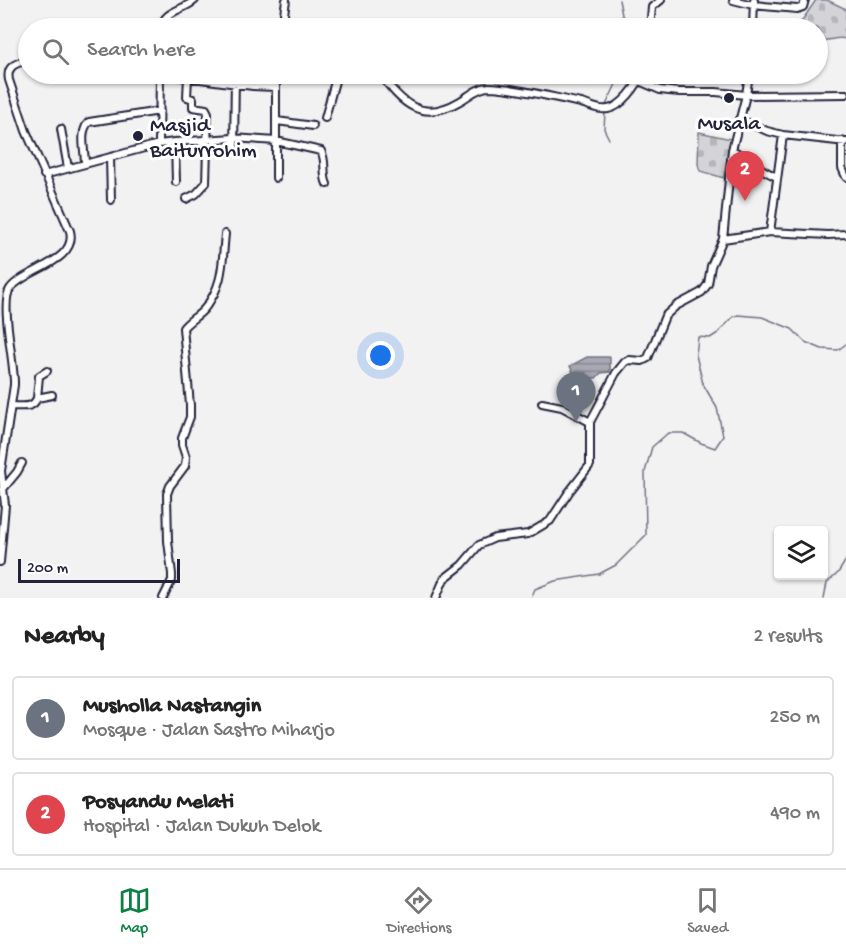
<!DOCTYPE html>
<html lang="en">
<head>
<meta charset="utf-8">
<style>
  :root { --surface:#fff; --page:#f6f6f6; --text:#222; --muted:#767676; --line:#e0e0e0; --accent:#0b8043 }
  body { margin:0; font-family:"Gochi Hand",sans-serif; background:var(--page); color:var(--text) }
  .controls { position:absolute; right:18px; bottom:18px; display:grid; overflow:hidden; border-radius:6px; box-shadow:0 2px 4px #0004 }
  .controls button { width:54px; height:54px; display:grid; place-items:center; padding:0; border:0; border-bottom:2px solid var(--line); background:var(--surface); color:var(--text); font:30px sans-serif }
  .scale { position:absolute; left:18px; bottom:15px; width:162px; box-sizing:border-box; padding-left:6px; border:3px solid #22223b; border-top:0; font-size:16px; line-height:21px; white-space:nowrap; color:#22223b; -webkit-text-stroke:4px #fff; paint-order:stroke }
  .you { position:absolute; left:381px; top:356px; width:21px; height:21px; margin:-15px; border:4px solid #fff; border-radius:50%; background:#1a73e8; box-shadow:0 0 0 9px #1a73e833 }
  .badge { display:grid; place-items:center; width:39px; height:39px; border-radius:50%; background:var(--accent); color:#fff; font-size:20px; font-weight:700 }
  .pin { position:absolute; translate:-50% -50px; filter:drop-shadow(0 2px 3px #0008) }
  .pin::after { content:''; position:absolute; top:32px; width:21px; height:18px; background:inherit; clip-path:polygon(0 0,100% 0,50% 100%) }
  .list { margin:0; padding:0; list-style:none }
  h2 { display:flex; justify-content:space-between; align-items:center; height:78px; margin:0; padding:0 24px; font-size:26px }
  h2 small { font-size:20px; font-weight:400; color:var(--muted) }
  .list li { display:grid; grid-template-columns:39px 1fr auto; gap:18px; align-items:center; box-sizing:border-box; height:84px; margin:0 12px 12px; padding:0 12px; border:2px solid var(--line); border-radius:6px }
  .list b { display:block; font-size:22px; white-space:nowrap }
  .list p { margin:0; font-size:20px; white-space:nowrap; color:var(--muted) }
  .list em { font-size:20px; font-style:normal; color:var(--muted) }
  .icon { flex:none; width:33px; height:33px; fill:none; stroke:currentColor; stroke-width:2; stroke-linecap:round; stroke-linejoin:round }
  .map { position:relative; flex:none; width:846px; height:598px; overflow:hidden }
  .search { position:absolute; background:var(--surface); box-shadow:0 2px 4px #0004; left:18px; right:18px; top:18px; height:66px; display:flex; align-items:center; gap:15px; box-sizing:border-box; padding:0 21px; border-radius:33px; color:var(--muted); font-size:22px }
  .sheet { height:270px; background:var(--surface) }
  nav { display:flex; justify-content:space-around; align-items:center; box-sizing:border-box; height:84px; border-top:2px solid var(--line); background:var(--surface); font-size:16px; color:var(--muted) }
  nav a { display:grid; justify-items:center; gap:3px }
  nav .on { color:var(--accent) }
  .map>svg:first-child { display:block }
  .cemetery { fill:url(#cemetery-stones); stroke:#7a7a8a; stroke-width:1.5 }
  .water { fill:url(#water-rules); stroke:#727282; stroke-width:1.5 }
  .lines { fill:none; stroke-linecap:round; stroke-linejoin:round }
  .stream { stroke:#727282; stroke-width:1.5 }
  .street-casing { stroke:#22223b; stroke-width:10 }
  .street { stroke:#fff; stroke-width:6 }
  .poi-dot { fill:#22223b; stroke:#fff; stroke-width:2 }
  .labels { text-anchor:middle; stroke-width:6; stroke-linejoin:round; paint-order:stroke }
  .poi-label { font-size:22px; fill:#22223b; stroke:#fff }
</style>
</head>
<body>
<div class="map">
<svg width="846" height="598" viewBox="0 0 846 598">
  <defs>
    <pattern id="cemetery-stones" width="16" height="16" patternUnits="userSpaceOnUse" patternTransform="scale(1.5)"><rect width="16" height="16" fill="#d3d3d8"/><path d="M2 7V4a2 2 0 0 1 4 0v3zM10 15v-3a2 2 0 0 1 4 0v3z" fill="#b5b5ba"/></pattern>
    <pattern id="water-rules" width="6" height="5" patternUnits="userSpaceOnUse" patternTransform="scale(1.5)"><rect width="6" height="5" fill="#a8a8b2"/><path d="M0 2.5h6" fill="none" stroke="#888892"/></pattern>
  </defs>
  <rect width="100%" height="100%" fill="#f2f2f3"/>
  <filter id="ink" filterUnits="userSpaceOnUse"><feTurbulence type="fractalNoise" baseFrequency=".0167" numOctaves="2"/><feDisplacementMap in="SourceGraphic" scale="12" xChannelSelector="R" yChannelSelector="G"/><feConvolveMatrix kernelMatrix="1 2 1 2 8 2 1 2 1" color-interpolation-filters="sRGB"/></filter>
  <g filter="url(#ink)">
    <path class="cemetery" d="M816 0H827L846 9V39C834 36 829 43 818 39V28H802L799 25Z
      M699 132 731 139 724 178 700 171 698 164Z"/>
    <path class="water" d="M587 357H610V372L601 373 596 378H588L586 373 581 374 580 377H575L570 366Z"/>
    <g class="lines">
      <path class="stream" d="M619 0 622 15 629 28
        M605 107 621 74
        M605 112 604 129 609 139
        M531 598 535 589 555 581 599 574 616 565 646 535 645 472 652 447 668 433H683L701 443 715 448 723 436 717 408 703 384 696 355 698 337 710 338 718 333 733 317 738 315 762 317 792 329 805 342 822 349 838 350 846 344
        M824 598 827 583 838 573 846 560"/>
      <g class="street-casing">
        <path id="street" d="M733 0 753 5 797 9 803 7 805 0
          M161 28C164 10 183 11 195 0
          M282 28 286 0
          M650 28 652 7 661 0
          M753 28 754 0
          M162 74 253 86 275 87
          M276 74V178
          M380 74C402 103 421 124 460 101 469 96 478 87 489 87 519 88 551 97 581 103 590 105 598 111 608 109 622 107 637 86 642 74
          M122 77 124 74
          M639 81 660 90 679 92H716L746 95 846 94
          M275 82 284 77H293
          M325 118 337 74
          M739 119 767 131 783 135 846 142
          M277 121 313 126
          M61 129 68 168
          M842 141V168L846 177
          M175 142 176 182
          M159 144 160 74
          M732 150C748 158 761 171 777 177
          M234 152 235 74
          M110 157 111 200
          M85 164C85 151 79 131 89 122L160 111
          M44 175 159 144 175 142 233 138 276 141 321 151C327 161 322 174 327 184
          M186 199 196 194 206 183 208 113 206 109 193 107V99L187 97 188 77
          M770 232 783 135
          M723 239 770 232 828 235 846 234
          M37 398 39 376 47 371
          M542 403 562 407 590 422
          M12 406C23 406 33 409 37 398L52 395
          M3 489 17 472 22 463
          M0 562 5 505 1 471 14 385C15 364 0 303 10 289 23 270 78 262 70 231L26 131 9 80C6 66 16 63 28 60
          M163 598 172 580V574L168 541 167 494 170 486 185 466 186 457 182 445V438L190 417V405L183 328C189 320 199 316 205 308 224 284 222 263 225 234
          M436 598 444 579 462 565 479 545 495 538 528 534 550 521 569 492 590 465V422L616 373 625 362 629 360 642 361 648 358 665 316 676 306 702 292 708 284 711 266 723 239 732 150 746 95 749 74"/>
      </g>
      <use href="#street" class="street"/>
    </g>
  </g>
  <g class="poi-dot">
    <circle cx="729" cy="98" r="6"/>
    <circle cx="138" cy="136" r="6"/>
  </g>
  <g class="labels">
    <g class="poi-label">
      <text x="729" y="129">Musala</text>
      <text x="150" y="131" text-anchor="start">Masjid<tspan x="150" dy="25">Baiturrohim</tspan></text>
    </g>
  </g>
</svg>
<div class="controls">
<button><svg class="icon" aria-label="layers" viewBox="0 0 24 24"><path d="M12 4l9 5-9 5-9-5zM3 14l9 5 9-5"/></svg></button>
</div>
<div class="scale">200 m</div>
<div class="you"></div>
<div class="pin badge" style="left:576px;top:422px;background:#6b7280">1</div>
<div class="pin badge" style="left:745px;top:201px;background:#e0444e">2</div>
<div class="search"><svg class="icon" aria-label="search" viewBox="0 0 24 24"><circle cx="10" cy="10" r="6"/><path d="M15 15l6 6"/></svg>Search here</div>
</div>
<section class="sheet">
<h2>Nearby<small>2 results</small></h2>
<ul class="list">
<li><span class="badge" style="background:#6b7280">1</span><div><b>Musholla Nastangin</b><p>Mosque · Jalan Sastro Miharjo</p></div><em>250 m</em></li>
<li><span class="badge" style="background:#e0444e">2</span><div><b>Posyandu Melati</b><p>Hospital · Jalan Dukuh Delok</p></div><em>490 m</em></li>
</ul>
</section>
<nav>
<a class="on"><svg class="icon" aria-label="map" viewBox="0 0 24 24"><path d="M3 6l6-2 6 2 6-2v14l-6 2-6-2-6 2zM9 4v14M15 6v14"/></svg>Map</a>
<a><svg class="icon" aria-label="directions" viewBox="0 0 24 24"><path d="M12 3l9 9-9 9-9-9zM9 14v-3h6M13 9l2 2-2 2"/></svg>Directions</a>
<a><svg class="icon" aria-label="saved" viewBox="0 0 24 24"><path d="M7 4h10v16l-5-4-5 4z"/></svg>Saved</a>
</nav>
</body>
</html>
